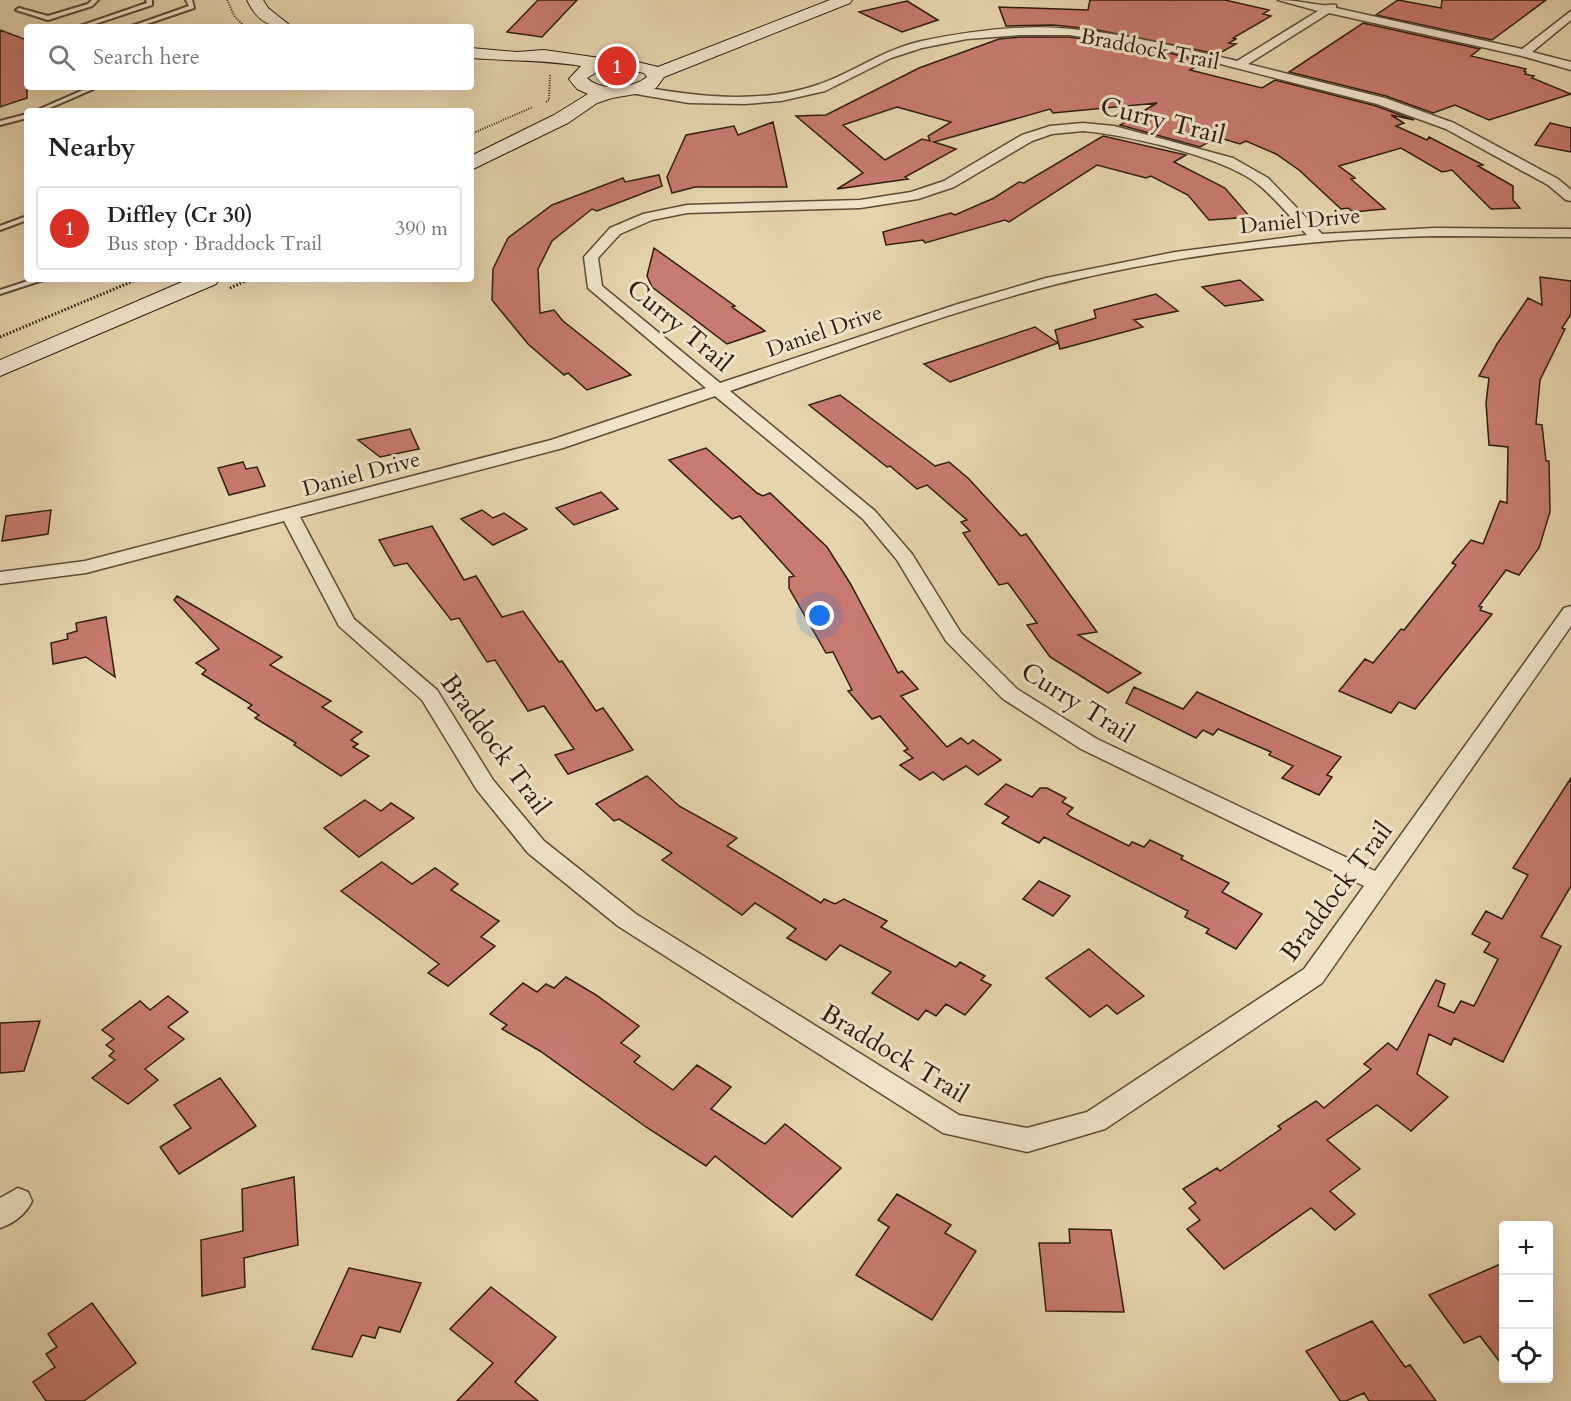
<!DOCTYPE html>
<html lang="en">
<head>
<meta charset="utf-8">
<style>
  :root { --surface:#fff; --page:#f2f2f2; --text:#202124; --muted:#757577; --line:#e0e0e0; --accent:#d93025 }
  body { margin:0; font-family:Cardo,serif; background:var(--page); color:var(--text) }
  .controls { position:absolute; right:18px; bottom:18px; display:grid; overflow:hidden; border-radius:6px; box-shadow:0 6px 24px #0002 }
  .controls button { width:54px; height:54px; display:grid; place-items:center; padding:0; border:0; border-bottom:2px solid var(--line); background:var(--surface); color:var(--text); font:30px sans-serif }
  .you { position:absolute; left:820px; top:616px; width:21px; height:21px; margin:-15px; border:4px solid #fff; border-radius:50%; background:#1a73e8; box-shadow:0 0 0 9px #1a73e833 }
  .badge { display:grid; place-items:center; width:39px; height:39px; border-radius:50%; background:var(--accent); color:#fff; font-size:20px; font-weight:700 }
  .pin { position:absolute; translate:-50% -50%; border:3px solid #fff; box-shadow:0 2px 6px #0006 }
  .list { margin:0; padding:0; list-style:none }
  h2 { display:flex; justify-content:space-between; align-items:center; height:78px; margin:0; padding:0 24px; font-size:26px }
  h2 small { font-size:20px; font-weight:400; color:var(--muted) }
  .list li { display:grid; grid-template-columns:39px 1fr auto; gap:18px; align-items:center; box-sizing:border-box; height:84px; margin:0 12px 12px; padding:0 12px; border:2px solid var(--line); border-radius:6px }
  .list b { display:block; font-size:22px; white-space:nowrap }
  .list p { margin:0; font-size:20px; white-space:nowrap; color:var(--muted) }
  .list em { font-size:20px; font-style:normal; color:var(--muted) }
  .icon { flex:none; width:33px; height:33px; fill:none; stroke:currentColor; stroke-width:2; stroke-linecap:round; stroke-linejoin:round }
  .map { position:relative; flex:none; width:1571px; height:1401px; overflow:hidden }
  .search { position:absolute; background:var(--surface); box-shadow:0 6px 24px #0002; left:24px; top:24px; width:450px; height:66px; display:flex; align-items:center; gap:15px; box-sizing:border-box; padding:0 21px; border-radius:6px; color:var(--muted); font-size:22px }
  .panel { position:absolute; background:var(--surface); box-shadow:0 6px 24px #0002; left:24px; top:108px; width:450px; height:174px; border-radius:6px }
  .map>svg:first-child { display:block }
  .building { fill:#c77a6d; stroke:#2f1d12; stroke-width:1.5; fill-rule:evenodd }
  .lines { fill:none; stroke-linecap:round; stroke-linejoin:round }
  .lane-casing { stroke:#5d4b38; stroke-width:4 }
  .street-casing { stroke:#5d4b38; stroke-width:3 }
  .secondary-casing { stroke:#2f1d12; stroke-width:2 }
  .path-far1 { stroke:#2f1d12; stroke-width:2; stroke-dasharray:1 1.5; stroke-linecap:butt }
  .path { stroke:#2f1d12; stroke-width:3; stroke-dasharray:1.5 2; stroke-linecap:butt }
  .lane { fill:#efe3c9; fill-rule:evenodd }
  .street { fill:#efe3c9; fill-rule:evenodd }
  .secondary { fill:#efe3c9; fill-rule:evenodd }
  .labels { text-anchor:middle; stroke-width:6; stroke-linejoin:round; paint-order:stroke }
  .far-street-label { font-size:22px; fill:#2f1d12; stroke:#efe3c9 }
  .street-label { font-size:26px; fill:#2f1d12; stroke:#efe3c9 }
</style>
</head>
<body>
<div class="map">
<svg width="1571" height="1401" viewBox="0 0 1571 1401">
  <rect width="100%" height="100%" fill="#e6d4ac"/>
  <filter id="stains"><feTurbulence type="fractalNoise" baseFrequency=".00333" numOctaves="4"/><feColorMatrix values="0 0 0 0 .2 0 0 0 0 .09 0 0 0 0 .02 0 0 0 .5 -.17"/></filter>
  <radialGradient id="worn" r=".72"><stop offset=".6" stop-color="#630" stop-opacity="0"/><stop offset="1" stop-color="#630" stop-opacity=".3"/></radialGradient>
  <path class="building" d="M538 0H577L542 37 507 32Z
    M1090 0H1225L1269 10 1263 14 1271 16 1233 38 1236 39 1229 43 1236 44 1218 54 1092 29 1053 25 1006 26 999 7 1088 10Z
    M1398 0 1441 8 1442 0H1546L1492 40 1376 15Z
    M907 1 938 20 902 32 859 12Z
    M1363 23 1480 49 1471 56 1526 69 1524 71 1526 72 1525 74 1534 76 1532 78 1571 94 1489 120 1455 105 1433 113 1386 96 1289 72Z
    M0 30 27 40V98L0 107Z
    M1021 37H1069L1158 50 1204 62 1190 70 1262 88 1275 80 1376 106 1414 120 1391 115 1404 123 1396 126 1427 140 1429 137 1483 165 1478 166 1513 186V200L1520 208 1491 209 1452 170 1442 172 1401 148 1339 166 1355 178 1351 179 1385 209 1353 212 1348 208 1341 209 1299 170 1276 154 1246 141 1240 144 1217 137 1200 147 1120 125 1157 103 1053 113 1050 109 934 142 956 149 905 177 908 179 837 189 863 173 796 116 826 115 919 68 999 39ZM897 107 951 122 928 136 930 141 922 139 885 160 843 125Z
    M773 122 787 187H695L672 193 667 177 686 135 734 126 738 135Z
    M1550 123 1571 128V152L1535 145Z
    M1103 136 1186 155 1174 162 1225 188 1250 217 1209 220 1188 195 1151 176 1146 178 1097 165 1009 222 1005 220 925 243 923 240 886 245 883 232 951 213 955 215 994 198 1019 182 1024 183Z
    M659 175 662 186 597 211 592 209 552 241 538 269 540 313 554 310 563 321 631 375 587 390 568 373 564 375 528 344 492 300 493 269 508 238 552 205 623 178 625 182Z
    M654 248 735 306 732 307 765 331 727 344 652 287 647 276Z
    M1540 277 1571 281V314L1562 328 1565 329 1540 380 1536 424 1542 425 1546 461H1549L1550 512 1539 548 1519 575 1506 570 1479 606 1482 607 1480 610 1492 614 1415 709 1399 702 1391 713 1339 691 1365 659 1373 663 1401 629 1404 630 1456 565 1452 563 1471 540 1483 544 1500 501 1507 503 1508 447 1489 445 1486 403 1489 378 1479 376 1497 344 1528 298 1542 305Z
    M1240 280 1263 300 1225 306 1202 287Z
    M1156 294 1178 311 1134 320 1143 327 1060 349 1055 330 1096 318 1094 310Z
    M1035 327 1058 343 950 382 924 364Z
    M840 395 935 466 949 462 969 479 1021 536 1026 534 1097 632 1078 635 1141 673 1108 693 1050 657 1027 625 1037 623 1008 583 999 585 963 533 970 531 961 522 967 520 927 485 917 489 890 466 887 467 809 405Z
    M410 429 419 449 380 457 358 440Z
    M706 448 757 493 763 496 770 493 827 547 850 583 898 673 902 671 918 689 901 696 947 747 961 738 968 744 973 740 1001 760 978 775 966 766 943 780 933 772 920 780 900 765 913 758 904 751 908 749 880 716 872 719 848 691 852 690 833 652 826 653 789 588V577L794 576 740 516 732 519 669 460Z
    M243 462 246 469 257 467 265 486 229 495 218 468Z
    M601 492 618 509 574 525 556 508Z
    M51 510 48 534 2 541 6 516Z
    M482 510 493 518 504 513 527 529 493 545 461 519Z
    M432 526 464 580 476 576 502 617 523 611 559 662 562 661 596 711 603 708 633 750 568 774 555 755 574 749 544 706 528 711 495 660 487 662 459 618 451 620 407 563 394 566 379 540Z
    M177 596 282 657 270 665 331 701 322 707 362 732 351 740 358 744 353 747 369 756 341 776 294 745 296 743 255 718 259 715 248 708 252 705 202 674 206 670 196 663 219 649 174 600Z
    M106 617 115 677 86 657 53 664 51 643 68 639 67 634 77 631 76 623Z
    M1134 687 1183 709 1197 692 1341 757 1327 775 1332 777 1319 795 1282 778 1293 766 1269 755 1271 752 1218 729 1213 735 1203 730 1196 738 1126 703Z
    M647 776 679 806 737 838 727 846 821 903 824 899 835 904 844 899 887 921 881 927 956 967 960 962 985 976 981 980 991 985 965 1015 946 1004 936 1016 926 1010 918 1020 872 993 891 972 840 945 826 960 787 938 796 929 755 903 742 915 662 860 672 853 619 819 614 821 596 804Z
    M1571 778V886L1541 937 1561 946 1503 1062 1454 1038 1451 1045 1429 1034 1417 1074 1448 1097 1411 1131 1377 1105 1327 1140 1360 1169 1330 1191 1355 1214 1335 1230 1311 1208 1224 1269 1187 1229 1200 1220 1189 1208 1196 1203 1183 1189 1217 1168 1220 1171 1281 1129 1278 1126 1316 1101 1324 1108 1371 1069 1364 1064 1388 1043 1397 1050 1436 980 1445 984 1438 1006 1454 1013 1461 1001 1474 1006 1498 959 1484 952 1490 943 1472 934 1486 911 1502 919 1528 875 1513 868Z
    M1006 784 1032 797 1040 788H1047L1066 798 1062 802 1073 808 1067 814 1071 817 1129 846 1132 842 1144 847 1150 840 1183 856 1181 859 1229 883 1222 892 1262 914 1236 949 1206 933 1209 929 1185 917 1188 911 1044 837 1039 843 1002 823 1009 817 985 804Z
    M365 800 381 811 391 803 414 818 359 857 324 828Z
    M382 862 412 884 435 868 458 884 451 890 499 921 481 937 495 946 448 986 428 973 439 964 341 891Z
    M1039 881 1070 896 1053 916 1023 899Z
    M1089 949 1118 974 1144 996 1117 1014 1107 1005 1090 1017 1046 978Z
    M566 977 596 995 639 1026 621 1043 640 1056 634 1062 673 1090 697 1065 731 1087 711 1109 765 1144 785 1124 841 1168 792 1217 715 1156 706 1166 646 1127 540 1051 502 1029 507 1025 490 1014 523 983 537 992 546 984 554 988Z
    M168 996 188 1012 168 1027 184 1039 145 1069 158 1080 128 1104 92 1078 115 1060 109 1056 114 1051 106 1045 114 1039 102 1030 140 1001 150 1010Z
    M40 1021 24 1071 0 1073V1023Z
    M220 1078 256 1126 179 1174 160 1147 191 1128 174 1105Z
    M294 1177 298 1245 244 1258 245 1287 202 1296 201 1240 243 1231 242 1189Z
    M897 1194 951 1225 945 1233 976 1251 932 1320 856 1275 889 1227 878 1220Z
    M1069 1229 1111 1230 1124 1312 1046 1311 1039 1243H1070Z
    M1503 1263V1366L1480 1336 1464 1343 1429 1295Z
    M349 1268 421 1283 400 1332 379 1327 375 1338 362 1335 352 1357 312 1349Z
    M491 1287 556 1337 515 1382 538 1401H457L493 1363 450 1329Z
    M92 1303 136 1363 84 1401H46L33 1382 55 1367 46 1354 57 1347 48 1334Z
    M1372 1321 1405 1367 1410 1365 1436 1401H1369L1364 1393 1346 1401H1340L1306 1351Z"/>
  <g class="lines">
    <g class="lane-casing">
      <path id="lane" d="M92 0H98L92 6 48 20 16 10 19 8 48 16 88 4Z
        M146 0H152V5L89 26 91 27 80 26 147 3Z
        M186 0H192L194 8 138 27H129L189 6Z
        M90 87H98L43 111H35Z
        M27 114V118L0 125V121Z
        M27 216V220L0 230V226Z
        M34 279H46L0 294V290Z"/>
    </g>
    <g class="street-casing">
      <path id="street" d="M1278 0C1293 0 1306 3 1322 5 1327 6 1330 4 1336 5V8L1522 49 1571 11V20L1532 52 1571 62V70L1522 56 1329 13 1248 64 1385 98 1454 123 1558 179 1571 190V201L1566 200 1548 185 1446 129 1377 104 1158 48 1069 35H1021L967 39 922 48 891 58 825 91 781 101 745 104 689 103 636 94 630 90 636 86C694 96 759 105 817 85 853 73 884 49 922 41 970 31 1022 24 1071 29 1128 34 1182 48 1237 61L1318 11Z
        M1083 123 1114 126 1233 158 1268 178 1322 234 1434 228 1571 229V237C1526 237 1480 236 1435 236 1312 238 1172 255 1053 285 943 313 837 355 730 391L875 511 912 554 961 633 1017 689 1097 739 1375 871 1564 608 1571 606V626L1322 983 1105 1129 1027 1152 943 1133 618 926 528 853 477 790 422 700 339 626 284 521 86 573 0 584V572L85 561 551 440 706 388 588 288 584 257 610 228 643 214 687 205 860 200 911 192 944 181 1022 135 1050 126ZM1083 131C1127 135 1226 157 1259 185 1276 199 1292 219 1307 235L1175 252 1046 278 958 304 720 383 602 286 598 258 620 234 652 220 687 213 860 208 918 199 954 187 1032 141 1052 134ZM715 396 863 519 897 560 946 641 1003 699 1081 749 1364 886 1304 969 1087 1112 1027 1128 959 1115 636 914 544 841 493 780 437 690 354 619 300 517 563 448Z
        M18 1188 28 1192 32 1201C26 1214 14 1223 0 1228V1198Z"/>
    </g>
    <g class="secondary-casing">
      <path id="secondary" d="M247 0H263L268 8 292 27C268 27 258 22 247 0Z
        M830 0H852L850 3 664 77 656 88 647 92 612 98 597 103 568 123 471 170V156L554 115 588 94 577 89 569 79 581 66C545 60 508 61 471 58V48L517 52 544 50 607 59 621 58 658 67ZM621 68 644 73 647 77C632 89 601 92 587 78L600 70Z
        M189 279H219L216 284 0 376V360Z"/>
    </g>
    <path class="path-far1" d="M227 0 235 17 245 27
      M546 102 549 100 550 75
      M471 134 533 107"/>
    <path class="path" d="M230 288 250 279
      M0 337 138 279"/>
    <use href="#lane" class="lane"/>
    <use href="#street" class="street"/>
    <use href="#secondary" class="secondary"/>
  </g>
  <g class="labels">
    <g class="far-street-label">
      <text transform="translate(1150 48) rotate(11)" y="8">Braddock Trail</text>
      <text transform="translate(1300 220) rotate(-5)" y="8">Daniel Drive</text>
      <text transform="translate(824 330) rotate(-19)" y="8">Daniel Drive</text>
      <text transform="translate(361 473) rotate(-15)" y="8">Daniel Drive</text>
    </g>
    <g class="street-label">
      <text transform="translate(1163 120) rotate(14)" y="9">Curry Trail</text>
      <text transform="translate(680 325) rotate(40)" y="9">Curry Trail</text>
      <text transform="translate(1078 702) rotate(32)" y="9">Curry Trail</text>
      <text transform="translate(496 744) rotate(54)" y="9">Braddock Trail</text>
      <text transform="translate(1336 891) rotate(-53)" y="9">Braddock Trail</text>
      <text transform="translate(895 1053) rotate(31)" y="9">Braddock Trail</text>
    </g>
  </g>
  <rect width="100%" height="100%" filter="url(#stains)"/>
  <rect width="100%" height="100%" fill="url(#worn)"/>
</svg>
<div class="controls">
<button>+</button>
<button>−</button>
<button><svg class="icon" aria-label="locate" viewBox="0 0 24 24"><circle cx="12" cy="12" r="6"/><path d="M12 2v4M12 18v4M2 12h4M18 12h4"/></svg></button>
</div>
<div class="you"></div>
<div class="pin badge" style="left:617px;top:66px">1</div>
<div class="search"><svg class="icon" aria-label="search" viewBox="0 0 24 24"><circle cx="10" cy="10" r="6"/><path d="M15 15l6 6"/></svg>Search here</div>
<section class="panel">
<h2>Nearby<small></small></h2>
<ul class="list">
<li><span class="badge">1</span><div><b>Diffley (Cr 30)</b><p>Bus stop · Braddock Trail</p></div><em>390 m</em></li>
</ul>
</section>
</div>
</body>
</html>
